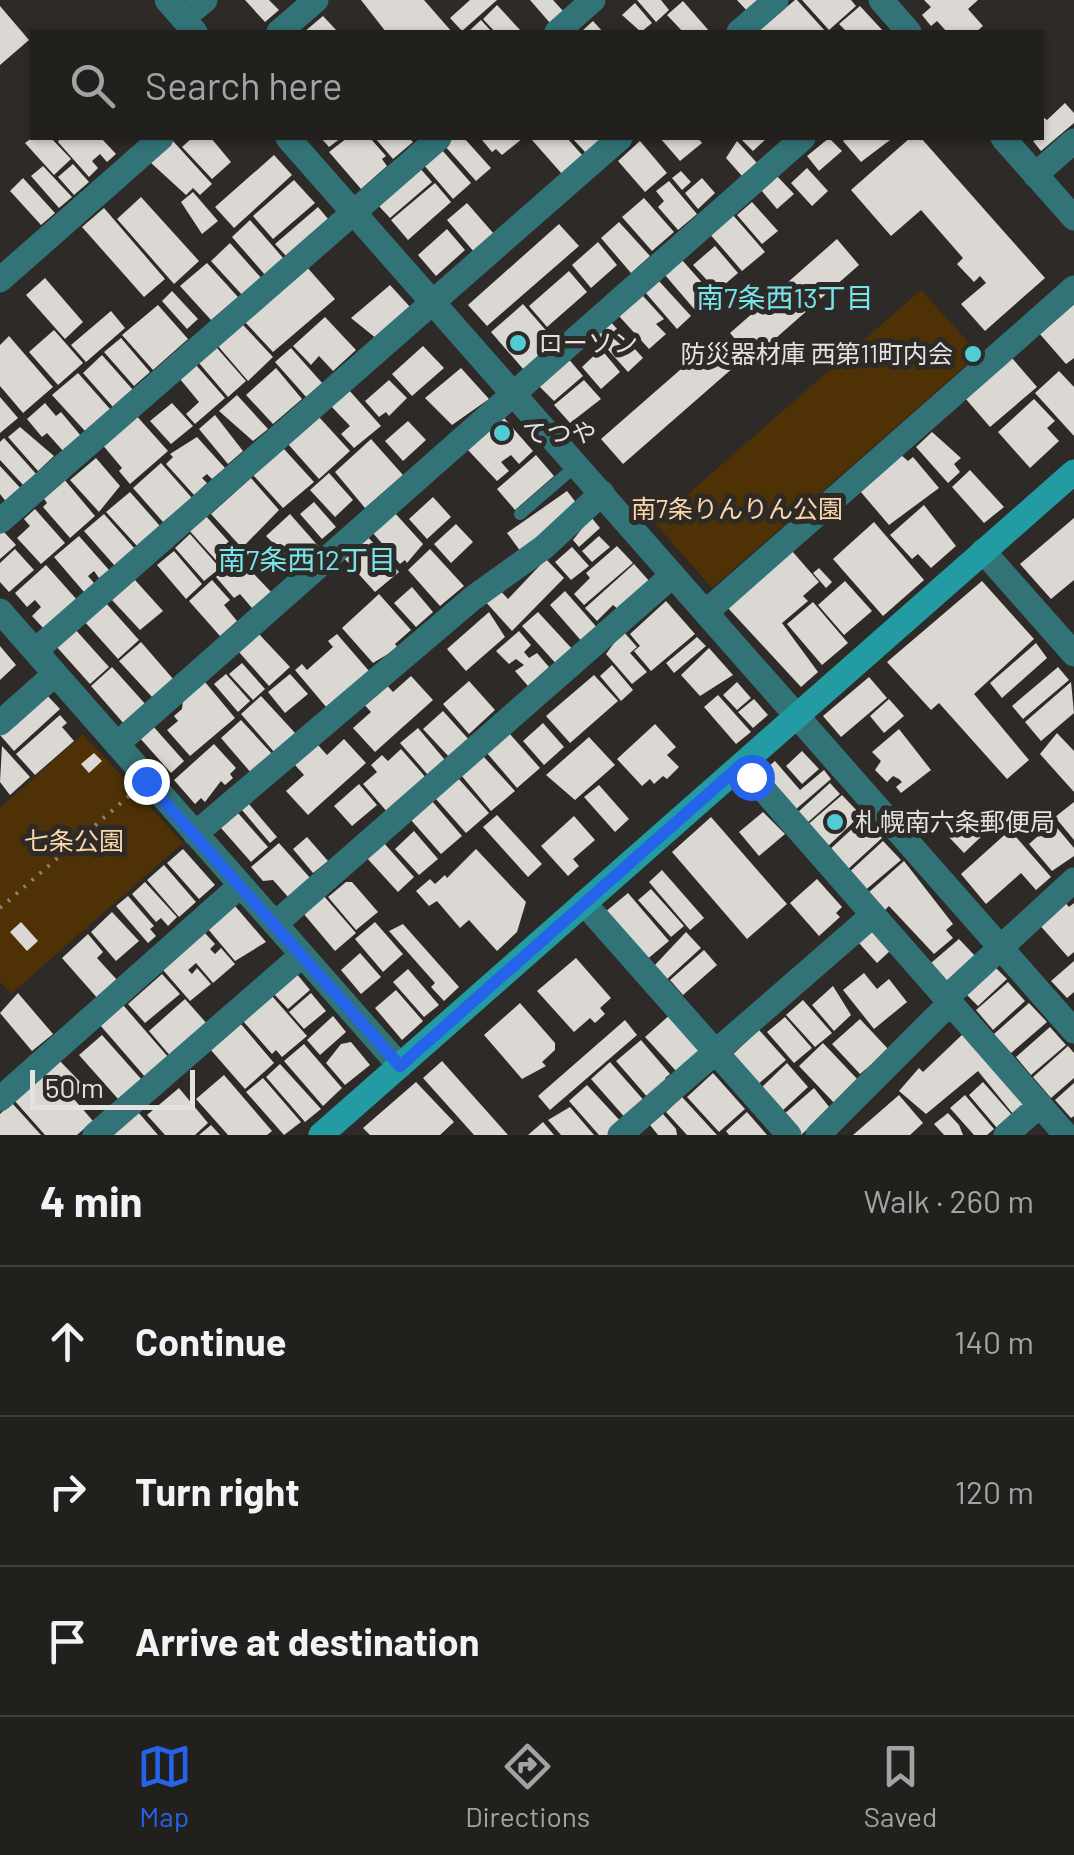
<!DOCTYPE html>
<html lang="en">
<head>
<meta charset="utf-8">
<style>
  :root { --surface:#22201d; --page:#2a2826; --text:#f1f3f6; --muted:#a2a3a4; --line:#3f3e3b; --accent:#2563eb }
  body { margin:0; font-family:Barlow,"Noto Sans JP",sans-serif; background:var(--page); color:var(--text) }
  .scale { position:absolute; left:30px; bottom:25px; width:165px; box-sizing:border-box; padding-left:10px; border:5px solid #e5e3e1; border-top:0; font-size:28px; line-height:35px; white-space:nowrap; color:#e5e3e1; -webkit-text-stroke:8px #2d2a27; paint-order:stroke }
  .stop { position:absolute; width:30px; height:30px; margin:-22px; border:8px solid #2563eb; border-radius:50%; background:#fff }
  .stop.end { background:#2563eb; border-color:#fff; box-shadow:0 2px 10px #0008 }
  .list { margin:0; padding:0; list-style:none }
  h2 { display:flex; justify-content:space-between; align-items:center; height:130px; margin:0; padding:0 40px; font-size:42px }
  h2 small { font-size:32px; font-weight:400; color:var(--muted) }
  .list li { display:grid; grid-template-columns:65px 1fr auto; gap:30px; align-items:center; box-sizing:border-box; height:150px; padding:0 40px; border-top:2px solid var(--line) }
  .list b { display:block; font-size:38px; white-space:nowrap }
  .list em { font-size:32px; font-style:normal; color:var(--muted) }
  .icon { flex:none; width:55px; height:55px; fill:none; stroke:currentColor; stroke-width:2; stroke-linecap:round; stroke-linejoin:round }
  .map { position:relative; flex:none; width:1074px; height:1135px; overflow:hidden }
  .search { position:absolute; background:var(--surface); box-shadow:0 2px 8px #0004; left:30px; right:30px; top:30px; height:110px; display:flex; align-items:center; gap:25px; box-sizing:border-box; padding:0 35px; border-radius:0px; color:var(--muted); font-size:38px }
  .sheet { height:580px; background:var(--surface) }
  nav { display:flex; justify-content:space-around; align-items:center; box-sizing:border-box; height:140px; border-top:2px solid var(--line); background:var(--surface); font-size:28px; color:var(--muted) }
  nav a { display:grid; justify-items:center; gap:5px }
  nav .on { color:var(--accent) }
  .map>svg:first-child { display:block }
  .green { fill:#4f3106 }
  .building { fill:#dbd7d3 }
  .lines { fill:none; stroke-linecap:round; stroke-linejoin:round }
  .path { stroke:#858380; stroke-width:4; stroke-dasharray:2.5 8; stroke-linecap:butt }
  .lane { stroke:#327377; stroke-width:12 }
  .street { stroke:#327377; stroke-width:25 }
  .secondary { stroke:#229ca2; stroke-width:25 }
  .route { stroke:#2563eb; stroke-width:12 }
  .poi-dot { fill:#51ccd2; stroke:#2d2a27; stroke-width:4 }
  .labels { text-anchor:middle; stroke-width:10; stroke-linejoin:round; paint-order:stroke }
  .poi-label { font-size:25px; fill:#e5e3e1; stroke:#2d2a27; text-anchor:start }
  .park-label { font-size:25px; fill:#fdd6ab; stroke:#2d2a27 }
  .neighbourhood-label { font-size:28px; fill:#79e5eb; stroke:#2d2a27 }
</style>
</head>
<body>
<div class="map">
<svg width="1074" height="1135" viewBox="0 0 1074 1135">
  <rect width="100%" height="100%" fill="#2d2a27"/>
  <path class="green" d="M921 290 979 354 712 588 655 523Z
    M83 734 183 843 11 994 0 982V808Z"/>
  <path class="building" d="M245 0H269L279 10 265 22Z
    M361 0H424L452 32H386Z
    M470 0H497L462 31 450 18Z
    M530 0H553L563 11 550 23Z
    M637 0H661L669 10 656 22Z
    M737 0H764L749 13Z
    M797 0 826 32H757L795 0Z
    M802 0H851L856 6 829 30Z
    M924 0H978L968 9 983 26 976 32H947L937 21 931 26 922 15 931 7Z
    M683 1 710 32H683L667 15Z
    M635 3 652 23 641 32 622 15Z
    M497 5 522 32H495L483 19Z
    M0 6 29 40 0 65Z
    M860 6 884 32H847L839 24Z
    M323 16 338 32H304Z
    M481 20 492 32H468Z
    M593 21 603 32H581Z
    M1065 103 1074 113V123L1041 151 1033 141 1042 138V116L1047 120Z
    M32 138H51L71 159 54 175 25 143Z
    M60 138H101L116 154 107 162 100 154 92 161 98 168 89 177 58 142Z
    M192 138H211L231 162 212 179 182 147Z
    M321 138H341L329 147Z
    M347 138H370L386 156 382 159 387 166 361 189 329 152Z
    M375 138H409L413 142 393 159Z
    M453 138H464L491 168 476 181 444 145Z
    M485 138H523L502 155 496 149 492 152 482 140Z
    M536 138H567L583 156 562 174 532 140Z
    M572 138H607L587 154Z
    M660 138H698L702 143 680 161Z
    M740 138H767L753 151Z
    M829 138 842 151 819 171 807 156Z
    M847 138H887L890 140 861 162 843 141Z
    M910 138H921L1045 278 985 331 961 304 986 283 980 276 974 282 957 264 963 258 921 210 891 236 851 190Z
    M173 141 212 184 200 195 193 188 186 195 150 162Z
    M640 141 667 173 645 192 618 161Z
    M737 141 757 163 742 176 726 158Z
    M441 149 471 183 453 199 423 164Z
    M274 155 292 175 234 228 215 207Z
    M73 164 89 182 74 195 58 177Z
    M43 166 72 197 59 208 31 176Z
    M419 167 432 182 390 218 377 204Z
    M807 168 828 191 812 206 791 183Z
    M681 171 691 182 682 190 672 178Z
    M777 176 794 194 777 209 761 190Z
    M23 178 55 213 41 225 10 191Z
    M702 178 715 193 698 209 685 193Z
    M294 180 315 203 273 239 253 216Z
    M669 181 697 214 678 230 658 207 664 201 656 191Z
    M435 183 451 202 408 240 391 220Z
    M193 192 218 221 202 234 181 202Z
    M141 197 199 261 174 284 117 219Z
    M644 198 674 232 652 251 622 217Z
    M752 202 778 231 762 244 737 215Z
    M467 203 494 234 474 252 447 220Z
    M318 207 329 220 287 257 275 244Z
    M104 208 165 279 144 297 82 227Z
    M732 214 765 252 742 271 709 233Z
    M250 220 284 259 266 276 232 237Z
    M619 222 650 256 631 273 601 238Z
    M559 224 579 246 487 326 468 305Z
    M447 229 465 250 436 276 418 255Z
    M837 239 859 265 752 359 730 333Z
    M598 242 617 265 591 288 572 265Z
    M230 243 263 280 244 297 211 261Z
    M715 246 738 273 717 291 693 265Z
    M682 260 713 295 695 310 665 275Z
    M207 263 238 297 211 320 180 286Z
    M306 266 335 299 273 352 243 320Z
    M569 271 587 292 547 327 529 306Z
    M45 278 83 322 65 339 26 295Z
    M658 280 691 316 677 329 645 292Z
    M390 285 411 308 377 339 351 318Z
    M172 291 198 319 187 329 162 301Z
    M643 296 664 319 656 324 666 334 649 349 619 316Z
    M1074 303V358L1066 364 1039 333Z
    M523 304 557 343 524 370 491 332Z
    M158 305 188 339 153 370 122 335Z
    M111 311 125 328 86 362 71 345Z
    M325 317 356 350 333 371 319 356 311 365 293 346Z
    M609 320 643 358 628 372 594 334Z
    M243 325 273 357 248 381 218 346Z
    M54 330 83 363 58 385 29 352Z
    M9 336 53 387 23 413 0 386V345Z
    M121 338 150 372 134 386 104 352Z
    M712 342 734 367 623 464 601 439Z
    M423 346 444 368 412 396 392 374Z
    M217 348 246 381 228 397 199 363Z
    M291 348 323 384 307 398 275 362Z
    M601 349 620 372 601 389 582 367Z
    M102 355 133 390 113 407 83 373Z
    M567 357 583 376 554 401 537 384Z
    M1012 358 1037 387 990 427 965 398Z
    M196 365 225 398 195 424 186 414 199 402 180 379Z
    M276 368 302 399 273 424 246 395Z
    M461 368 489 399 452 425 425 398Z
    M1059 371 1074 387V436L1035 393Z
    M78 373 110 409 85 431 52 395Z
    M389 380 407 398 389 416 386 412 379 417 365 401Z
    M584 380 601 399 570 423 554 405Z
    M348 389 381 426 354 448 341 434 350 426 330 405Z
    M237 395 268 429 253 441 219 411Z
    M0 397 18 418 0 433Z
    M1034 399 1055 421 1047 428 1059 441 1030 468 998 432Z
    M45 403 56 416 61 412 81 436 64 452 47 433 42 437 27 419Z
    M172 403 193 426 171 444 150 421Z
    M134 413 168 451 130 484 119 471 122 468 101 443Z
    M215 415 243 451 228 464 199 429Z
    M319 417 350 451 319 479 288 444Z
    M504 418 533 451 519 464 511 455 501 462 509 471 497 481 468 450Z
    M408 421 426 440 403 461 385 441Z
    M20 427 54 456 38 471 8 437Z
    M932 432 961 458 954 464 960 472 948 483 916 447Z
    M197 437 225 468 212 479 207 474 202 478 207 483 194 495 166 464 173 457 170 454Z
    M4 438 38 476 25 487 0 460V442Z
    M371 439 403 475 365 508 335 472Z
    M284 449 314 482 283 508 253 475Z
    M536 455 554 476 515 510 497 489Z
    M901 455 908 461 913 457 939 488 889 525 860 491Z
    M96 458 120 486 99 512 70 480Z
    M161 463 192 498 163 522 133 488Z
    M0 466 23 491 8 504 0 494Z
    M970 470 1004 507 984 523 952 487Z
    M329 473 353 500 335 517 310 490Z
    M63 478 95 516 70 538 43 507 47 503 42 496Z
    M251 478 279 510 242 548 211 514Z
    M567 491 578 505 521 552 507 533Z
    M130 492 160 526 137 546 106 512Z
    M433 497 451 517 427 539 409 519Z
    M314 502 336 527 322 539 300 514Z
    M924 505 956 546 931 568 918 554 912 559 890 535Z
    M35 509 65 543 41 564 17 538 30 526 24 519Z
    M394 512 423 544 407 563 405 560 400 564 372 532Z
    M104 514 135 549 115 566 84 531Z
    M290 514 319 547 297 567 266 536Z
    M205 515 238 552 222 567 188 529Z
    M591 517 600 528 579 547 573 540Z
    M1074 518V580L1051 599 1020 564Z
    M874 522 924 580 883 616 833 559Z
    M456 524 473 542 451 563 434 544Z
    M3 531 16 545 0 559V534Z
    M190 534 220 568 204 581 175 548Z
    M79 536 109 570 99 578 94 571 88 576 94 583 84 592 54 557Z
    M367 536 399 572 375 592 344 558Z
    M599 536 610 547 592 562 582 551Z
    M617 546 633 563 584 605 574 594 590 578 586 573Z
    M572 547 589 566 571 580 555 562Z
    M15 549 34 570 9 592 0 582V563Z
    M430 549 464 586 440 606 408 570Z
    M174 551 202 584 186 599 157 565Z
    M792 551 819 582 803 596 808 601 782 623 818 672 801 687 727 607Z
    M238 557 271 592 252 608 240 594 234 598 216 577Z
    M546 559 564 578 512 631 483 599 497 587 508 599Z
    M634 564 650 582 619 610 613 605 597 621 585 608Z
    M46 565 78 601 45 630 32 616 41 607 35 600 27 607 15 593Z
    M819 568 832 582 826 588 813 573Z
    M135 580 163 611 140 630 112 600Z
    M212 580 230 600 224 605 237 621 220 636 189 601Z
    M845 581 872 611 844 635 818 605Z
    M982 581 1034 639 974 694 1029 760 1007 779 939 703 931 710 887 662Z
    M412 587 433 612 416 627 394 603Z
    M565 591 600 631 584 644 550 605Z
    M379 594 411 630 395 644 398 648 373 663 342 628Z
    M666 601 695 634 651 671 634 651 640 646 630 634Z
    M105 602 139 640 118 659 84 621Z
    M813 602 848 643 822 665 787 624Z
    M489 612 505 637 466 671 447 649Z
    M538 612 575 652 559 667 522 626Z
    M74 628 109 667 90 684 55 645Z
    M519 631 531 645 524 652 529 658 537 653 549 667 528 686 515 671 524 665 516 659 509 664 496 651Z
    M623 631 637 647 630 653 647 672 632 684 606 654Z
    M258 633 290 667 269 686 238 651Z
    M337 634 369 671 327 708 295 670 302 664 307 670 333 647 328 641Z
    M697 637 706 646 674 673 666 663Z
    M141 642 174 680 153 698 119 661Z
    M1036 643 1047 658 1002 698 990 683Z
    M0 646 16 665 0 680Z
    M709 648 733 675 700 696 681 675Z
    M242 663 265 689 253 700 229 674Z
    M612 665 633 690 621 701 600 676Z
    M112 667 147 706 125 725 91 686Z
    M1058 667 1069 680 1023 719 1012 706Z
    M226 674 250 701 238 712 214 684Z
    M290 674 308 694 285 713 268 692Z
    M594 675 618 701 570 743 546 716Z
    M411 676 433 700 375 752 353 728 371 712 362 702 384 682 393 692Z
    M869 677 887 698 841 737 823 716Z
    M469 681 495 710 469 734 443 704Z
    M205 682 235 718 190 756 167 730 178 721 174 716 182 709 183 700Z
    M737 682 751 698 737 710 723 695Z
    M1071 682 1074 713 1041 741 1025 722Z
    M44 692 60 709 14 751 0 735Z
    M718 695 751 732 736 744 704 707Z
    M261 696 296 734 275 753 241 714Z
    M754 699 768 715 753 728 738 712Z
    M889 699 904 716 884 733 870 716Z
    M443 711 471 742 451 759 423 729Z
    M60 715 67 723 62 727 74 741 35 775 16 754Z
    M241 720 274 756 252 774 221 738Z
    M543 723 564 747 544 765 523 741Z
    M655 724 676 747 667 755 679 767 667 779 663 776 654 784 650 779 642 786 617 759Z
    M152 725 184 761 171 773 139 737Z
    M418 728 445 760 428 775 400 743Z
    M899 729 931 770 901 793 896 787 902 782 899 779 893 776 887 782 875 770 881 761 872 752Z
    M509 733 540 768 517 788 487 753Z
    M1057 733 1074 751V792L1040 754Z
    M589 737 615 765 575 800 546 775Z
    M344 739 366 763 308 815 286 791 304 775 295 765 318 745 327 755Z
    M214 744 236 768 230 774 233 778 225 785 221 781 205 802 201 798 195 804 174 780Z
    M2 746 30 777 10 795 0 782Z
    M401 749 428 780 389 814 363 784 377 772 371 765 382 755 388 761Z
    M802 751 819 769 802 784 786 766Z
    M94 753 102 761 89 773 81 764Z
    M483 756 515 791 491 811 461 775Z
    M775 761 800 790 824 770 831 779 795 810 762 772Z
    M458 778 489 813 466 833 435 798Z
    M830 783 840 794 807 823 797 813Z
    M359 784 377 805 352 826 334 806Z
    M599 785 629 819 615 832 584 797Z
    M842 795 861 815 824 850 805 827Z
    M432 801 462 836 441 854 411 820Z
    M1074 802V840L1055 817Z
    M249 804 277 837 270 843 242 810Z
    M763 812 785 834 759 856 739 832Z
    M238 813 268 847 251 862 221 828Z
    M497 815 542 864 528 877 483 827Z
    M970 815 986 832 964 853 947 835Z
    M574 816 595 840 573 859 579 866 568 876 541 846Z
    M711 817 787 904 747 939 672 852Z
    M864 818 882 838 846 871 828 851Z
    M1053 823 1074 848V856L1052 871 1029 844Z
    M1010 830 1051 877 1036 890 1021 873 986 904 961 874Z
    M414 831 438 859 419 875 395 849Z
    M307 837 328 861 313 873 293 849Z
    M883 841 901 860 862 893 846 875Z
    M383 842 414 877 398 892 366 857Z
    M279 843 311 879 289 898 273 880 263 881 251 867Z
    M183 849 215 885 199 899 167 863Z
    M476 849 526 902 517 932 497 951 469 920 460 928 437 901 429 906 416 891 430 879 435 884 445 875 447 878Z
    M904 861 953 924 946 930 953 938 934 954 889 906 884 911 868 893Z
    M164 865 196 902 179 917 147 880Z
    M662 870 704 918 690 930 649 882Z
    M817 879 842 907 836 913 840 917 819 936 790 903Z
    M145 882 177 917 168 926 161 918 156 922 132 894Z
    M346 882H352L378 912 356 930 328 897Z
    M651 889 684 926 671 937 638 900Z
    M628 893 669 941 645 961 604 913Z
    M323 895 356 933 335 951 303 913Z
    M128 896 154 926 150 929 156 936 148 943 116 906Z
    M1062 899 1069 907 1074 903V952L1068 957 1037 922Z
    M235 906 266 942 235 961 208 929Z
    M112 912 139 941 116 961 91 932Z
    M21 922 38 941 27 951 10 932Z
    M375 922 403 954 383 972 355 939Z
    M403 924 459 987 444 1001 431 987 435 983 389 931Z
    M874 929 891 950 877 963 859 943Z
    M204 932 215 944 210 949 215 954 221 948 235 964 213 983 196 963 188 970 192 974 197 968 211 984 190 1001 163 970Z
    M686 932 701 948 666 980 654 966Z
    M88 934 103 952 97 958 118 981 99 1000 62 958Z
    M959 939 976 957 948 983 931 963Z
    M704 950 717 965 683 995 670 980Z
    M360 953 381 977 361 994 341 970Z
    M576 958 611 998 600 1008 605 1014 595 1023 590 1018 574 1032 537 991Z
    M1074 961V992L1067 998 1051 981Z
    M992 964 1007 979 978 1006 963 991Z
    M408 969 439 1005 424 1017 393 982Z
    M296 973 310 990 288 1009 273 993Z
    M864 973 877 989 889 979 907 1002 874 1029 843 990Z
    M162 974 180 994 145 1023 128 1004Z
    M1008 982 1025 1001 993 1030 976 1010Z
    M833 986 851 1015 834 1031 812 1005Z
    M396 990 423 1021 402 1040 375 1008Z
    M18 993 53 1034 32 1051 0 1013Z
    M311 993 326 1011 304 1029 289 1012Z
    M272 996 307 1036 282 1057 276 1050 272 1054 243 1021Z
    M185 999 209 1026 172 1058 149 1031Z
    M803 1000 832 1033 815 1047 786 1015Z
    M520 1003 555 1043V1050L542 1062 546 1066 522 1079 484 1035Z
    M1029 1003 1047 1022 1011 1053 994 1034Z
    M123 1005 169 1058 146 1078 100 1025Z
    M672 1013 705 1050 676 1071 645 1037Z
    M333 1016 346 1032 320 1055 307 1040Z
    M785 1017 812 1048 794 1063 767 1032Z
    M860 1019 889 1050 860 1074 832 1044Z
    M625 1020 637 1035 550 1110 538 1096Z
    M240 1023 274 1063 245 1089 210 1049Z
    M1050 1027 1066 1045 1031 1075 1016 1057Z
    M759 1030 786 1060 756 1086 730 1057Z
    M965 1032 1027 1101 1013 1114 978 1071 926 1114 899 1091 919 1068 923 1072Z
    M102 1035 142 1080 119 1100 79 1055Z
    M641 1040 670 1074 665 1078 668 1082 649 1099 616 1061Z
    M351 1042 370 1065 345 1085 326 1063 341 1044Z
    M823 1043 860 1082 836 1105 799 1066Z
    M304 1044 342 1088 323 1106 284 1061Z
    M1068 1046 1074 1053V1078L1051 1098 1033 1077Z
    M59 1060 85 1087 73 1098 93 1121 77 1135H45L14 1100Z
    M442 1061 508 1135H474L423 1078Z
    M610 1062 647 1104 628 1121 591 1079Z
    M787 1063 808 1087 781 1112 760 1089Z
    M280 1064 321 1109 305 1122 266 1077Z
    M713 1073 745 1109 719 1132 687 1097Z
    M224 1075 272 1131 267 1135H228L196 1099Z
    M263 1078 301 1122 284 1135 246 1092Z
    M416 1082 454 1122 440 1135H370L363 1128Z
    M983 1082 1012 1115 997 1128 969 1095Z
    M1074 1083V1116L1071 1118 1055 1100Z
    M587 1085 624 1125 612 1135H599L569 1101Z
    M179 1088 208 1123 195 1135H165L147 1115Z
    M814 1088 830 1108 801 1135 783 1115Z
    M899 1095 923 1123 910 1135H853Z
    M965 1095 994 1129 987 1135H974L950 1108Z
    M682 1097 717 1135H687L666 1112Z
    M12 1103 41 1135H0V1114Z
    M570 1107 594 1135H561L548 1120Z
    M138 1112 158 1135H112Z
    M747 1112 767 1135H729L726 1131Z
    M948 1113 959 1125 963 1135H944L934 1124Z
    M663 1114 676 1129 677 1135H658L650 1125Z
    M543 1122 554 1135H528Z
    M211 1125 220 1135H199Z"/>
  <g class="lines">
    <path class="path" d="M0 908 129 796"/>
    <path class="lane" d="M520 514 577 465"/>
    <path class="street" d="M167 0 195 32
      M881 0 909 32
      M183 18 205 0
      M279 32 316 0
      M557 32 593 0
      M739 32 776 0
      M288 138 1074 1031
      M1003 138 1074 218
      M1035 175 1074 141
      M0 280 161 138
      M0 521 439 138
      M983 551 1074 654
      M0 611 400 1066
      M706 612 1074 288
      M35 651 620 138
      M0 723 54 675
      M117 744 803 138
      M742 765 1066 1135
      M195 834 473 598 544 547 602 493
      M584 903 789 1135
      M275 924 673 575
      M946 998 1074 880
      M0 1099 241 885
      M95 1135 302 955
      M620 1135 873 915
      M818 1135 950 1003
      M1006 1135 1040 1105"/>
    <path class="secondary" d="M321 1135 1074 472"/>
  </g>
  <g class="lines">
    <path class="route" d="M146 781 400 1066 742 764 751 777"/>
  </g>
  <g class="poi-dot">
    <circle cx="518" cy="343" r="10"/>
    <circle cx="973" cy="354" r="10"/>
    <circle cx="502" cy="433" r="10"/>
    <circle cx="835" cy="822" r="10"/>
  </g>
  <g class="labels">
    <g class="poi-label">
      <text x="538" y="352">ローソン</text>
      <text x="953" y="363" text-anchor="end">防災器材庫 西第11町内会</text>
      <text x="522" y="442">てつや</text>
      <text x="855" y="831">札幌南六条郵便局</text>
    </g>
    <g class="park-label">
      <text x="737" y="518">南7条りんりん公園</text>
      <text x="74" y="850">七条公園</text>
    </g>
    <g class="neighbourhood-label">
      <text x="785" y="308">南7条西13丁目</text>
      <text x="307" y="570">南7条西12丁目</text>
    </g>
  </g>
</svg>
<div class="scale">50 m</div>
<div class="stop" style="left:751px;top:777px"></div>
<div class="stop end" style="left:146px;top:781px"></div>
<div class="search"><svg class="icon" aria-label="search" viewBox="0 0 24 24"><circle cx="10" cy="10" r="6"/><path d="M15 15l6 6"/></svg>Search here</div>
</div>
<section class="sheet">
<h2>4 min<small>Walk · 260 m</small></h2>
<ul class="list">
<li><svg class="icon" aria-label="ahead" viewBox="0 0 24 24"><path d="M12 20V5M6 11l6-6 6 6"/></svg><div><b>Continue</b></div><em>140 m</em></li>
<li><svg class="icon" aria-label="right" viewBox="0 0 24 24"><path d="M7 20v-9h11M14 6l5 5-5 5"/></svg><div><b>Turn right</b></div><em>120 m</em></li>
<li><svg class="icon" aria-label="arrive" viewBox="0 0 24 24"><path d="M6 21V4h12l-3 4 3 4H6"/></svg><div><b>Arrive at destination</b></div></li>
</ul>
</section>
<nav>
<a class="on"><svg class="icon" aria-label="map" viewBox="0 0 24 24"><path d="M3 6l6-2 6 2 6-2v14l-6 2-6-2-6 2zM9 4v14M15 6v14"/></svg>Map</a>
<a><svg class="icon" aria-label="directions" viewBox="0 0 24 24"><path d="M12 3l9 9-9 9-9-9zM9 14v-3h6M13 9l2 2-2 2"/></svg>Directions</a>
<a><svg class="icon" aria-label="saved" viewBox="0 0 24 24"><path d="M7 4h10v16l-5-4-5 4z"/></svg>Saved</a>
</nav>
</body>
</html>
